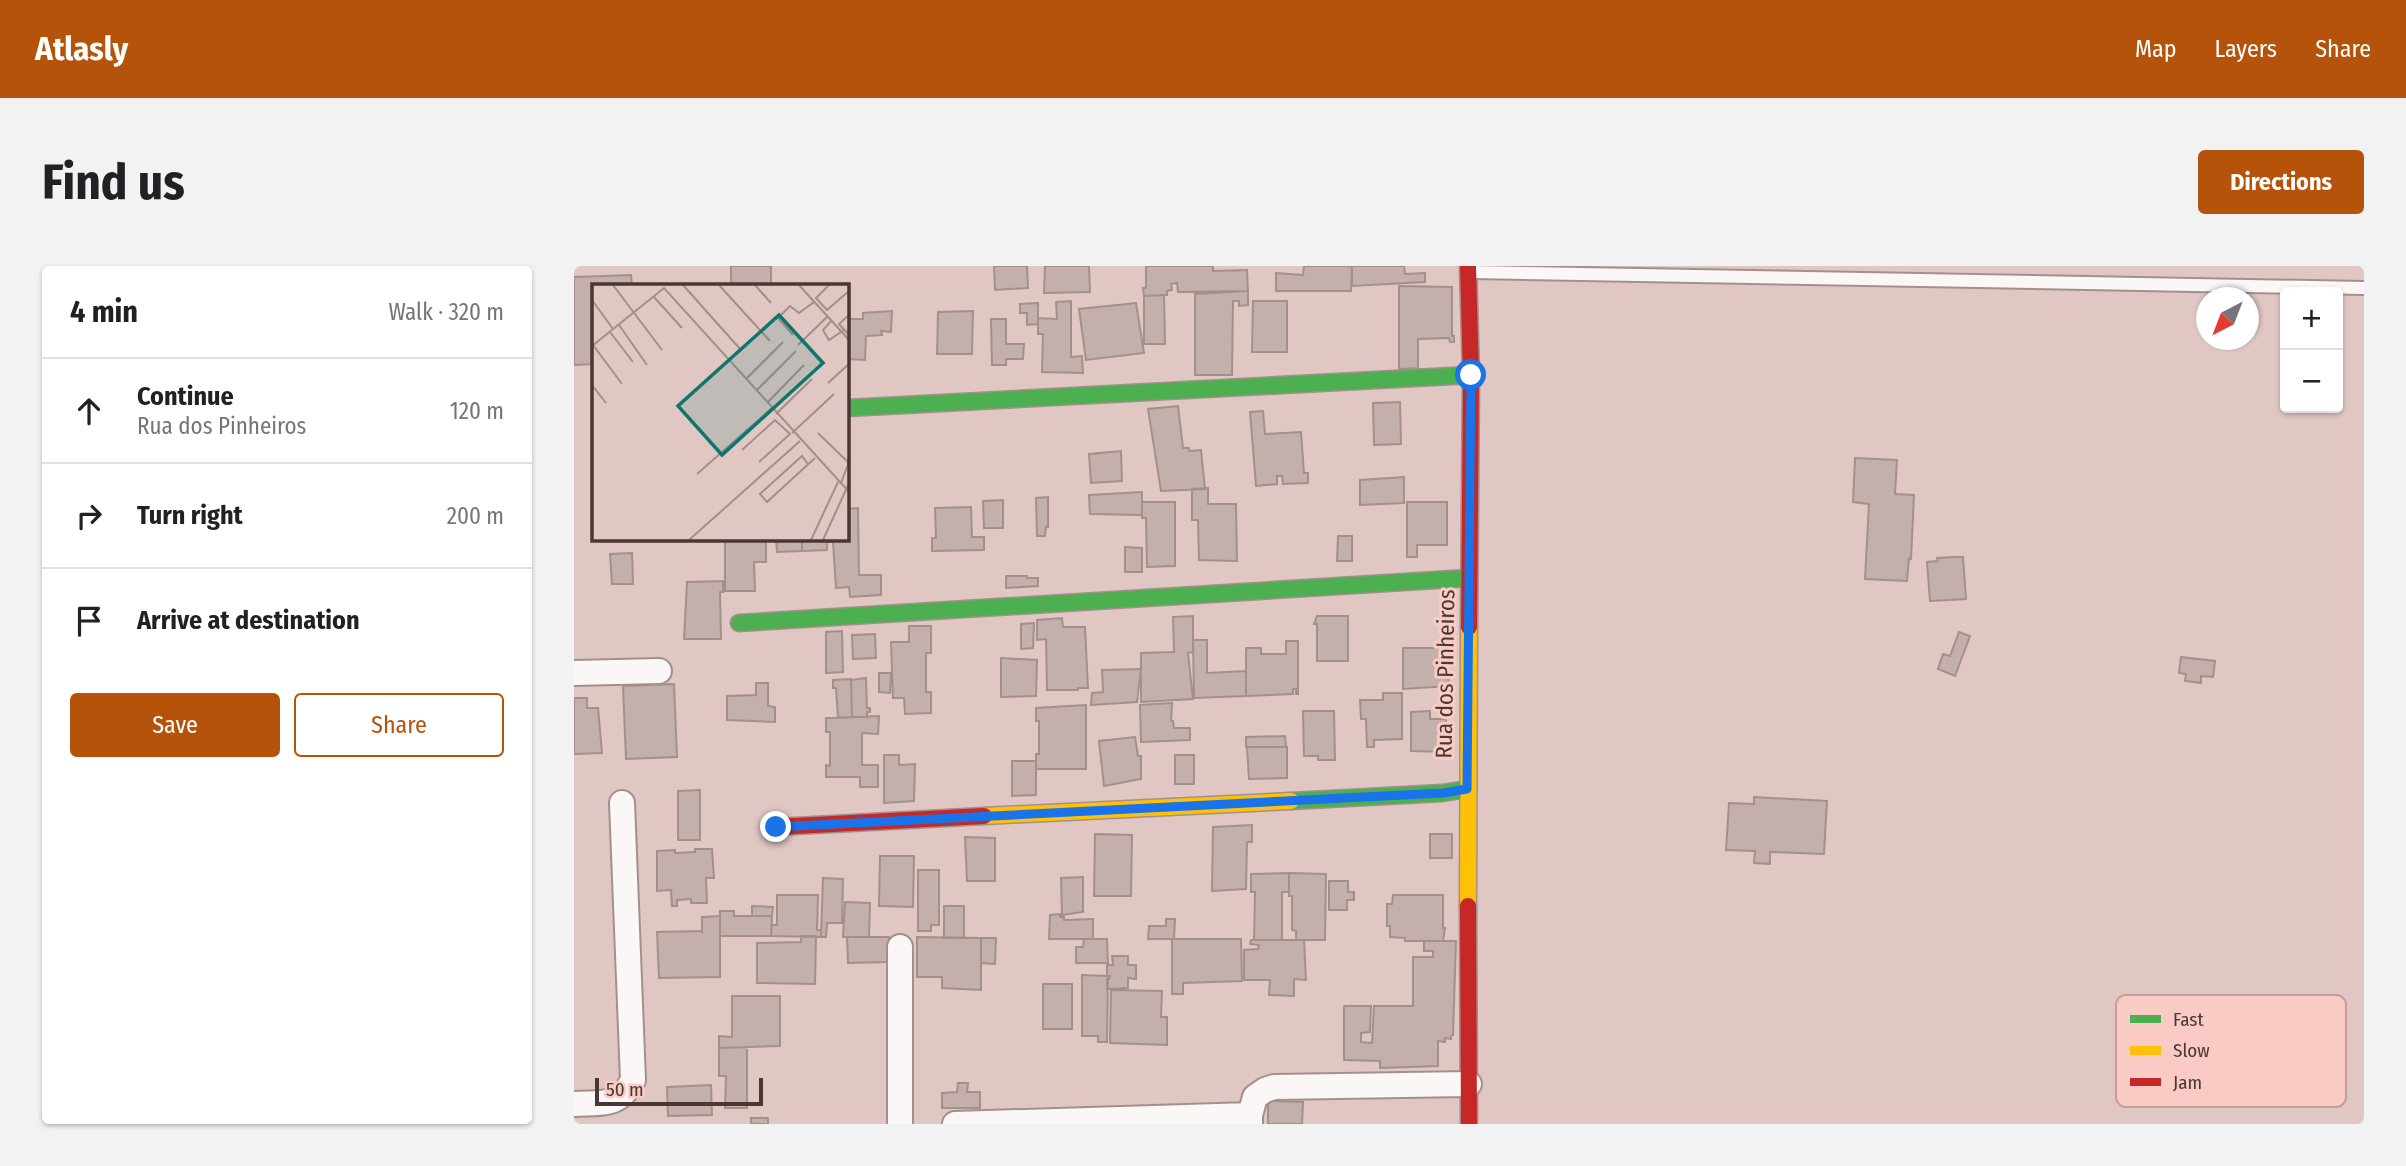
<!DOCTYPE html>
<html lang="en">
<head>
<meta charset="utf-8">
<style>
  :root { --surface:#fff; --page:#f2f2f2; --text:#202124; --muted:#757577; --line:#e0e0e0; --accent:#b45309 }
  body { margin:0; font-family:"Fira Sans Condensed",sans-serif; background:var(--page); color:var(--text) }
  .controls { position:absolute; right:21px; top:21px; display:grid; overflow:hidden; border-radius:7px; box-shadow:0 2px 5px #0004 }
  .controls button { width:63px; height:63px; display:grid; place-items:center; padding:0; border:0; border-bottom:2px solid var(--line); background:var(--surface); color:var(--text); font:35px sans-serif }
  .compass { position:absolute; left:1622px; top:21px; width:63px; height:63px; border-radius:50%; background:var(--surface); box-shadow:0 2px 5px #0004; rotate:222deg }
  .scale { position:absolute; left:21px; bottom:18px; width:168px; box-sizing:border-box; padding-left:7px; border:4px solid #4a3734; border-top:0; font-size:19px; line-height:24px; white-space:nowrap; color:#4a3734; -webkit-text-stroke:5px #facbc4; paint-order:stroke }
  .stop { position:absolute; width:21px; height:21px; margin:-16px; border:5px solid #1a73e8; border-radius:50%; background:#fff }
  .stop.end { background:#1a73e8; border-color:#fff; box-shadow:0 2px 7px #0008 }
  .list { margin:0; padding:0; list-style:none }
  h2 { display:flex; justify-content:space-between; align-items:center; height:91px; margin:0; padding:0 28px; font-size:30px }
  h2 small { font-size:23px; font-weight:400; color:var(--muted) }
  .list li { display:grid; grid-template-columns:46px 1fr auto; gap:21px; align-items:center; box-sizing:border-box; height:105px; padding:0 28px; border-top:2px solid var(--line) }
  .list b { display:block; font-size:26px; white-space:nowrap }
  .list p { margin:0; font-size:23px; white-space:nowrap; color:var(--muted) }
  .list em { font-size:23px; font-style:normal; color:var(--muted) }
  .actions { display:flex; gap:14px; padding:21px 28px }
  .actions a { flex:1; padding:16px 0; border:2px solid var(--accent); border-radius:7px; text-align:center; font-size:24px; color:var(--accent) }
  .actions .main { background:var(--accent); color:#fff }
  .icon { flex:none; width:38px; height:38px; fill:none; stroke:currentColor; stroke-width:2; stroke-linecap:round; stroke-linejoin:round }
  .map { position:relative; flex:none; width:1790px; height:858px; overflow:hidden; border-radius:7px }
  header { display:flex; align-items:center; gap:42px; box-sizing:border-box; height:98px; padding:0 35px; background:var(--accent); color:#fff }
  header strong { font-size:33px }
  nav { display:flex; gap:38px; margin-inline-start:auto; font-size:24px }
  .intro { display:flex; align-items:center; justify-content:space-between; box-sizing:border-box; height:168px; padding:0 42px }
  h1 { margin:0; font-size:49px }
  .button { padding:18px 32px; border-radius:7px; background:var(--accent); color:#fff; font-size:24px; font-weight:700 }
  main { display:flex; gap:42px; padding:0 42px }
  aside { flex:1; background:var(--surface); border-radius:7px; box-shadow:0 2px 5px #0004 }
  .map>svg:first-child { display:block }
  .building { fill:#c3afac; stroke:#a3908d; stroke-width:2 }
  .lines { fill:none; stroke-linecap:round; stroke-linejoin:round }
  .lane-casing { stroke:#a3908d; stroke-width:16 }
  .street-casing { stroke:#a3908d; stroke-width:28 }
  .fast-casing { stroke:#a3908d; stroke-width:19 }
  .slow-casing { stroke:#a3908d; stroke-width:19 }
  .jam-casing { stroke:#a3908d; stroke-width:19 }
  .lane { stroke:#faf7f6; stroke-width:12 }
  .street { stroke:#faf7f6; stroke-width:24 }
  .fast { stroke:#4caf50; stroke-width:16 }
  .slow { stroke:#ffc107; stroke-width:16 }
  .jam { stroke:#c62828; stroke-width:16 }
  .route { stroke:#1a73e8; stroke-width:9 }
  .labels { text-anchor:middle; stroke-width:6; stroke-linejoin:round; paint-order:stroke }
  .street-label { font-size:23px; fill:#4a3734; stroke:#facbc4 }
  .inset-road { fill:none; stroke:#a48d8a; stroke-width:2 }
  .view { fill:#0f766e; fill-opacity:0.15; stroke:#0f766e; stroke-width:3.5 }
  .inset-edge { fill:none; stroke:#4a3734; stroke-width:3.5 }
  .key { fill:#facbc4; stroke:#c59f99; stroke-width:2 }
  .key-label { font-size:19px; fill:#4a3734 }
</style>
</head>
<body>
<header>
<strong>Atlasly</strong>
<nav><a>Map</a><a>Layers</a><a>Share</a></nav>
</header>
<div class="intro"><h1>Find us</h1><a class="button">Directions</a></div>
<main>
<aside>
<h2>4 min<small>Walk · 320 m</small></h2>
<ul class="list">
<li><svg class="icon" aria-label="ahead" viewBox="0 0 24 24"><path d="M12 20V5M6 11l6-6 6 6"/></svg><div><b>Continue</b><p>Rua dos Pinheiros</p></div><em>120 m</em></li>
<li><svg class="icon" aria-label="right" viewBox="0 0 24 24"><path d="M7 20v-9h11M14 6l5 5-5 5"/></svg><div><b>Turn right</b></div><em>200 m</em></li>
<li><svg class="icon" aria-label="arrive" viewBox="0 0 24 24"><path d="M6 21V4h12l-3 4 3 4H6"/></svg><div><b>Arrive at destination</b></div></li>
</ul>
<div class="actions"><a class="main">Save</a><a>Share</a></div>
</aside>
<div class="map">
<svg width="1790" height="858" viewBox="0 0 1790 858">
  <rect width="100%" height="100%" fill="#e0c7c3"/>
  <path class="building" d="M157 0H197V19H157Z
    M420 0H453L454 22 421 24Z
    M471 0H515L516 26 470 27Z
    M572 0H639V5L673 4 674 25 604 26 603 17 597 18 598 24 593 25V29L570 30 569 22H572Z
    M730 0H778L777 25H702V7L729 9Z
    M778 0H830L831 8 851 7V16L778 20Z
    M57 9 58 19H19V98L0 99V11Z
    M825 20 878 21V70H880V76H876L875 72 844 73V102L825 103Z
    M674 25V39L665 40V35H659L658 109H621V28Z
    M590 29 591 78H570V30Z
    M497 35V91L508 90 509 107 468 106 469 68H464V52L483 53 482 36Z
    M679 35H713V86H678Z
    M464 37V58L453 59V47H446V38Z
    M562 37 570 87 512 94 505 43Z
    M318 45 317 66 307 65 308 69 292 70 291 94 273 93V53H289V47Z
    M399 45 398 88H363L364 46Z
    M417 53H432V78H450L449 93H432V99H418Z
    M826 136 827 178 800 179 799 137Z
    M604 140 609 182H615V185L627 184 631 223 587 225 574 143Z
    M689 145 691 168 727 166 730 207H734V217L709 218 708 210H703V218L682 220 676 146Z
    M547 185 548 215 517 217 515 188Z
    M1281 192 1323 194 1321 228 1340 229 1337 293 1335 292 1333 315 1291 313 1295 238 1279 236Z
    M830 211V237L786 239V214Z
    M634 222V238H662L663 295 625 294 624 254H618V223Z
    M568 226V249L516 248 515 229Z
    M474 231V261H472L471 270H463L462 232Z
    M429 234V262H410L409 235Z
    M568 236H601V300L573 301 572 252H568Z
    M833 236H873V279H843V291H833Z
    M397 241 398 271H410V284L358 285V272H362L361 242Z
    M284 242 285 309H307V329L276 331 275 321 262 322 259 276H253V273H273V243Z
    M764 270H778V295H763Z
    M151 273H192V296H180L181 325H151Z
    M202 273H228V285L203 286Z
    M228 273H253V284L228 285Z
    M551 281 568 282V306H551Z
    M58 287 59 318H38L36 288Z
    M1380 291H1389L1392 333 1356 335 1353 296 1364 295 1363 292Z
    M432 310H453V312H464V320L432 322Z
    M149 315V326H146L147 373H110L113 316Z
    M619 350V386L614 387 619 433 567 436V387L600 386 599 351Z
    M743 350H774V395H743V358H740Z
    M488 352 489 361H511L514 422H504V424H473L472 373 463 374V354Z
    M460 357 459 382 447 383V358Z
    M335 360H357V387H352V426H357V447L331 448 330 432H319L317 376H335Z
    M268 365 269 406 252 407V366Z
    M1385 366 1396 370 1381 410 1364 403 1369 388 1376 390Z
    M301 368 302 392 279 393 278 369Z
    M619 374H633V407L672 405V430L620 432Z
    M712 375H724V428H722V423H719V428L672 430V382H687V388H712Z
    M829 382H868V395H873L875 420 829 423Z
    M1607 391 1641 395 1639 411 1627 410V417L1611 415 1612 408 1605 407Z
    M427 392 463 394 462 430 427 431Z
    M567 403 563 436 517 439 518 427 529 426 528 404Z
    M305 407H317L316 427 305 426Z
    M292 412 293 442H296V446H293V451H278L277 414Z
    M277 413 278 451 264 452 262 422H259V414Z
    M182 417H194V440L201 441V456L153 454V430L182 429Z
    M100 418 103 491 52 493 49 420Z
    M809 427H828V473L800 474V481H793L792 453H787L786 434H809Z
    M0 432H13V442H24L28 487 0 488Z
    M598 437 597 455H599L600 462H616V474L567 476 566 439Z
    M512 439V503H462V488H465V455H462V442Z
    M729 445H760L761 494H744V490H730Z
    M856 445V453H872V486L837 485V446Z
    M305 450 304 468 288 467V499H304V521H286V511H252V499L256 500V466H252V452Z
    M711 470 712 481H672V471Z
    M561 471 564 490H567V513L530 520 525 475Z
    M673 481H713V512L675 513Z
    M310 489H325V499L341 498 340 535 310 537Z
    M601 489H620V518H601Z
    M438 495H462V529L438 530Z
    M126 524V574H104V525Z
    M1180 531 1253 535 1250 588 1196 586V598L1180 597 1181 585 1152 584 1155 537 1180 538Z
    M678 559V576H673L672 623 638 625 639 561Z
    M521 568 558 569 557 630H520Z
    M856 568H878V592H856Z
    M391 571 421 572V615H393Z
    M121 583H138L140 612H132L133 637H117V633L103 634V640H98L97 624 83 625V585L101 584V587L121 586Z
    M306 590H340L339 641 305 640Z
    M344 604H365V659H357V665H344Z
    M715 607 752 608 751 674H722V665L718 664V630H715Z
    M715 607V626H708V674H680L681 626H677V608Z
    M509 611V646L488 649 487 612Z
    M249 612 269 613 268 657H253L252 671H247Z
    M755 615H774V626H780V634H773V644H755Z
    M203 629H244L243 664H247V671L197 670 198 659H203Z
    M819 629H869V662H871L869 675H831V672L816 671V660H813V638H818Z
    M271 636 296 637 295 671H269Z
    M178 640 199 641 198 650H178Z
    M370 640H390V672H370Z
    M146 645H160V650H198L197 670H146Z
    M486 648V651H490V654L519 653V673H475L476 649Z
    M146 650V711L85 712 83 666 127 665 128 666V651Z
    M592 653H601L600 673H574L575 660H592Z
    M227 670H242L241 718 183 717V677L227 676Z
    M273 671H315L314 696 274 697Z
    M343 671 407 672V724L368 722V711H343Z
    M407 672H422L421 698 407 697Z
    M510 673H533L534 697H502V681H509Z
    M598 673H667L668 715 609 717V728H598Z
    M677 674H730L732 714 720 713V730L695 729 696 714H670V684L684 683 685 679 676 678Z
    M850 675H882L879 769 877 770V773L871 772V776L864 775V800L806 802V795L770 794V740H797L796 766 787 767V776L798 777 800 740H839V691H859V685H850Z
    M538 690H554V699H562V713L554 712V722L533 723V713H535L536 710H533V699H539Z
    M508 709 534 710 533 776H524V770H508Z
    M469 718H498V763H469Z
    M537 724 588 725 587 751H593V779L536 777Z
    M158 730H206V780L145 782V770L158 771Z
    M145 782H173V842H151L152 810H145Z
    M384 817H394L393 826H406V842H368V827L383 826Z
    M137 819 138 849 94 850 93 821Z
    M694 835 729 836 728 858H694Z
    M177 852H194V858H177Z"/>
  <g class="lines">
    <g class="lane-casing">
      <path id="lane" d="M897 6 1790 22"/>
    </g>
    <g class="street-casing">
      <path id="street" d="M0 407 85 405
        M326 681V858
        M0 838C28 836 44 842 59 814L48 537
        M676 849 681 831 691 824 700 821 895 818
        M381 858 676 849V858"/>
    </g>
    <g class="fast-casing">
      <path id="fast" d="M273 142 897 109
        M165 357 895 312
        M717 535 869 527 893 523"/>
    </g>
    <g class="slow-casing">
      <path id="slow" d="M410 550 717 535
        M894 640 895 361"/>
    </g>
    <g class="jam-casing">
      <path id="jam" d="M894 0 897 109 895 361
        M202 561 410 550
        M894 640 895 858"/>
    </g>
    <use href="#lane" class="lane"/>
    <use href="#street" class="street"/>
    <use href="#fast" class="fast"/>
    <use href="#slow" class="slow"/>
    <use href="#jam" class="jam"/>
  </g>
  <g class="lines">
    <path class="route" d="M202 561 869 527 893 523 897 109"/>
  </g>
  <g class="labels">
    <g class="street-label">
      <text transform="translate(871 408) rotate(-89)" y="8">Rua dos Pinheiros</text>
    </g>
  </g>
  <g transform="translate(18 18)">
    <rect width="257" height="257" fill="#e0c7c3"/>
    <path class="inset-road" d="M21 1 70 66M91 1 149 66 169 47M127 1 178 57M163 1 179 19M207 1 258 57M237 1 224 14 235 26 258 6M61 12 90 44M0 16 21 45M258 30 247 40 258 52M239 37 231 46 237 56 252 46M27 41 55 81M18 48 41 78M201 51 186 34 198 22 207 29 222 18M1 61 30 100M206 61 235 33M0 62 72 4 258 209M154 95 191 58M236 99 258 79M0 101 14 119M164 107 204 67M175 119 212 81M184 130 220 95M200 149 242 110M226 149 258 180M150 166 183 136 198 150 167 178M216 180 210 172 168 210 175 218 223 174M105 190 180 124M249 199 258 175M97 256 208 157M219 256 246 198M231 256 258 197"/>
    <path class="view" d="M187 31 231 79 130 171 86 122Z"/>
    <rect width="257" height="257" class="inset-edge"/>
  </g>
  <rect x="1542" y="729" width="230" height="112" rx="10" class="key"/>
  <rect x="1556" y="749" width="31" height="8" fill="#4caf50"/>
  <rect x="1556" y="780" width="31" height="9" fill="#ffc107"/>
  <rect x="1556" y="812" width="31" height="8" fill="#c62828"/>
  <g class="key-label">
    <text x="1599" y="760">Fast</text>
    <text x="1599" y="791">Slow</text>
    <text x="1599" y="823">Jam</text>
  </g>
</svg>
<div class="controls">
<button>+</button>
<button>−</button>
</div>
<svg class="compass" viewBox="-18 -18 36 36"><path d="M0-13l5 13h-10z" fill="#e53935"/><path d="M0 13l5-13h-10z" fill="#757577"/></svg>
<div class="scale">50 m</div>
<div class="stop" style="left:897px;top:109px"></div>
<div class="stop end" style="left:202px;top:561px"></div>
</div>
</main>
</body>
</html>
